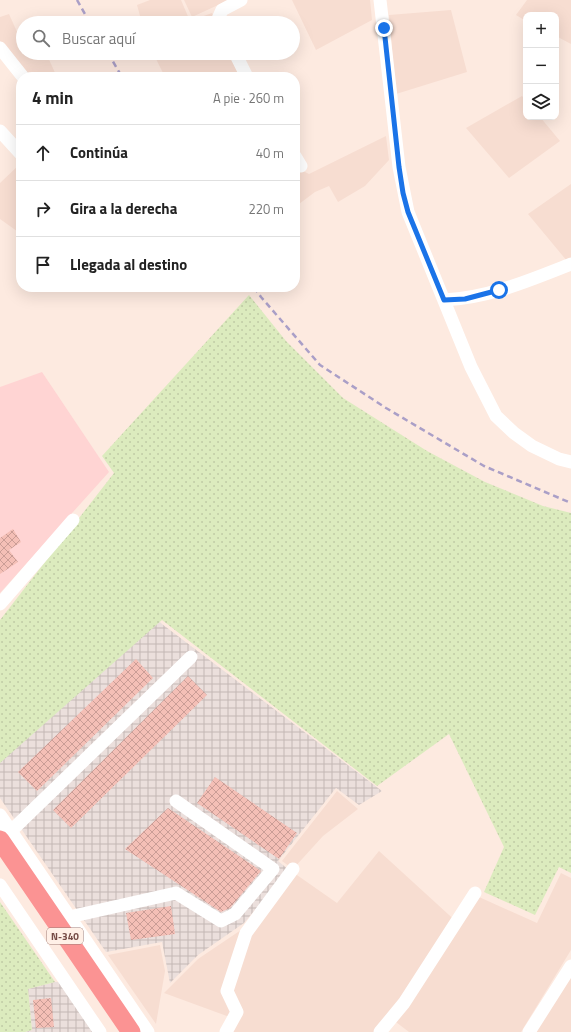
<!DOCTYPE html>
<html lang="es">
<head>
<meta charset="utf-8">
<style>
  :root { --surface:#fff; --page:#f2f2f2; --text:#222; --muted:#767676; --line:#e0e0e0 }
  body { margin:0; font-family:"Titillium Web",sans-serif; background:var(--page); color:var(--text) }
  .controls { position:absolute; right:12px; top:12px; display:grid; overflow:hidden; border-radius:8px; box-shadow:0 4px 16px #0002 }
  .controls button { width:36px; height:36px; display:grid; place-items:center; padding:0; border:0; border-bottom:1px solid var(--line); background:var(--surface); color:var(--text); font:20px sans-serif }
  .stop { position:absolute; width:12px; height:12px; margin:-9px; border:3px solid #1a73e8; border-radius:50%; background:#fff }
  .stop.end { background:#1a73e8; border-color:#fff; box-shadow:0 1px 4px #0008 }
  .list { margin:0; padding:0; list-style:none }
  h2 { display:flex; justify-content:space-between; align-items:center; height:52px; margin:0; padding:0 16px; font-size:17px }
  h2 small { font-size:13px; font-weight:400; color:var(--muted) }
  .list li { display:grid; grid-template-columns:26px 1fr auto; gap:12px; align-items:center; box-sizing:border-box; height:56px; padding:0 16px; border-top:1px solid var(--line) }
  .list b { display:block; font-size:15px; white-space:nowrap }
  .list em { font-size:13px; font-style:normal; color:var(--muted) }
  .icon { flex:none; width:22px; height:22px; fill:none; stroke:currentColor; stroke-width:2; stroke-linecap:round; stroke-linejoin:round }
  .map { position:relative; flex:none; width:571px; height:1032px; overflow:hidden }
  .search { position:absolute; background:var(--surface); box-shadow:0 4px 16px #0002; left:16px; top:16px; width:284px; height:44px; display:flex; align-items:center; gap:10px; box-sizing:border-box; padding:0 14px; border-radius:22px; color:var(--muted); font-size:15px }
  .panel { position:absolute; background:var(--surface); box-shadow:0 4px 16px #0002; left:16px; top:72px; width:284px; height:220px; border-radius:16px }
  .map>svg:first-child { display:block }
  .residential { fill:#f7ddd1 }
  .commercial { fill:#ffd4d3 }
  .industrial { fill:url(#industrial-grid) }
  .grass { fill:url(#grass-dots) }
  .building { fill:url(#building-cross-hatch) }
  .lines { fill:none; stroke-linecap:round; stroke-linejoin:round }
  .minor { stroke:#fff; stroke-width:13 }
  .highway { stroke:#fb9393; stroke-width:19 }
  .rail { stroke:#aa9fc7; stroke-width:2.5; stroke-dasharray:6 4; stroke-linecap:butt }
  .route { stroke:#1a73e8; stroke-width:5 }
  .labels { text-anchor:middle; stroke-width:4; stroke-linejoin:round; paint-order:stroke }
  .shield { fill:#fff0e7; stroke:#9e7c76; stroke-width:1 }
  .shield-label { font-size:10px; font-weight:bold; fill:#754b46 }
</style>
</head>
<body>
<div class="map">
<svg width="571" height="1032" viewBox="0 0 571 1032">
  <defs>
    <pattern id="industrial-grid" width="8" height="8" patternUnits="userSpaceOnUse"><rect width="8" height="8" fill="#ebdfdc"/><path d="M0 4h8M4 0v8" fill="none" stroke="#c3b7b4"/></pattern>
    <pattern id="grass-dots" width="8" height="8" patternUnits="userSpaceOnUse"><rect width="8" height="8" fill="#dcebbe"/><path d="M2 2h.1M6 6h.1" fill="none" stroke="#c0cba5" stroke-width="1.8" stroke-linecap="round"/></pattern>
    <pattern id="building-cross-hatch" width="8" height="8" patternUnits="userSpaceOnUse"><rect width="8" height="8" fill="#f4bfb6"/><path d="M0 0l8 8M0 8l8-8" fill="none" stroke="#ca9d96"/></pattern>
  </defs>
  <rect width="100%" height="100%" fill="#fdeae0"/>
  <path class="residential" d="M150 0H181L190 21 212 13 217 23H142L137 5Z
    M184 0H229L192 17Z
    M292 0H370L372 20 316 50Z
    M527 0H571V44L556 36V15H526V21L516 15Z
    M451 10 467 72 396 94 389 15Z
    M9 14 22 43 23 42V53H46L57 77H28L0 41V17Z
    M153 53H232L244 77H165Z
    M522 96 526 101V117H540L560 141 509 178 466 128Z
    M386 136 389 160 365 186 338 202 329 186 315 192 295 207V163L299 169 309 174Z
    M21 163V234L0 219V183Z
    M571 184V260L567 261 528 214Z
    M337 791 358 809 323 836 293 869 282 861Z
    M379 851 460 925 479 897 537 923 561 873 571 878V950L521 1032H409L388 1016 374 1032H227L235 1019 164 993 198 959 241 930 294 873 337 903Z
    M160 945 165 971 156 1024 108 955Z
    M571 975V1032H533Z"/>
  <path class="commercial" d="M42 372 109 472 0 593V387Z"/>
  <path class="industrial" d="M84 546 162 624 382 791 359 805 336 788 278 861 289 870 244 923 198 955 170 983 162 942 106 952 0 798V633Z
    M55 982H59L93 1032H25L32 1030 28 989Z"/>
  <path class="grass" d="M249 295 286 341 343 398 427 451 485 482 543 506 571 513V873L559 867 535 915 484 892 504 847 449 734 377 786 162 620 0 763V620L114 473 102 456Z
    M0 902 55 982 28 989 32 1030 25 1032H0Z"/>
  <path class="building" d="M13 529 21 542 9 550 18 562 0 574V538Z
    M136 659 153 678 37 791 18 772Z
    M188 676 207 695 71 828 53 810Z
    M215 777 297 833 279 859 197 803Z
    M168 808 261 871 230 908 221 912 125 849Z
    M171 906 175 934 131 940 126 913Z
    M51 998 54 1027 36 1028 33 1000Z"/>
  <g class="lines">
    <path class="minor" d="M380 0 399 167 408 212 471 367 496 416 514 433 532 446 559 459 571 462
      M220 23 218 19 222 10 241 0
      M0 48 23 77
      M235 53 247 77
      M0 131 21 154
      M295 156 301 166
      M444 300C489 298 530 280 571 264
      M0 604 73 520
      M0 815 11 831 191 657
      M4 825 11 831 148 1032
      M0 885 100 1032
      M69 917 176 893 221 921 235 914 273 869 176 801
      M226 1032 237 1012 227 991 246 933 293 869
      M380 1032 404 1003 475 893
      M529 1032 571 966"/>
    <path class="highway" d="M0 840 131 1032"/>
    <path class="rail" d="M77 0 90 23
      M108 53 122 77
      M254 287 261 297 320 365 386 408 484 466 571 503"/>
  </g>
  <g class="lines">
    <path class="route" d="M384 28 399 167 403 193 408 212 444 300 465 299 499 290"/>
  </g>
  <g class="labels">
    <rect class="shield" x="47" y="928" width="36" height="16" rx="3"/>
    <g class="shield-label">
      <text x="65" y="940">N-340</text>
    </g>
  </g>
</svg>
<div class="controls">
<button>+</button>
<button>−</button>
<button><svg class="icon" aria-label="layers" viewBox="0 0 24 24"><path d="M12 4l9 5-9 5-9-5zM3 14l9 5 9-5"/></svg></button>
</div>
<div class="stop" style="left:499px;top:290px"></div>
<div class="stop end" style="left:384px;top:28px"></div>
<div class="search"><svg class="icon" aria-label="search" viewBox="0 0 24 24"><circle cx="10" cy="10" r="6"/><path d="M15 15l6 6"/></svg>Buscar aquí</div>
<section class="panel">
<h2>4 min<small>A pie · 260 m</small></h2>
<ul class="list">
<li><svg class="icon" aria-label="ahead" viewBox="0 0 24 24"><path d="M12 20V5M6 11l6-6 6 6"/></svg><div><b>Continúa</b></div><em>40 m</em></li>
<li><svg class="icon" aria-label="right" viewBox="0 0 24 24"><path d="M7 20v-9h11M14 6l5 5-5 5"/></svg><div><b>Gira a la derecha</b></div><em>220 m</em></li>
<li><svg class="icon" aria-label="arrive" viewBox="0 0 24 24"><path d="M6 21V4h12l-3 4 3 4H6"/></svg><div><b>Llegada al destino</b></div></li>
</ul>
</section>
</div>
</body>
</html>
